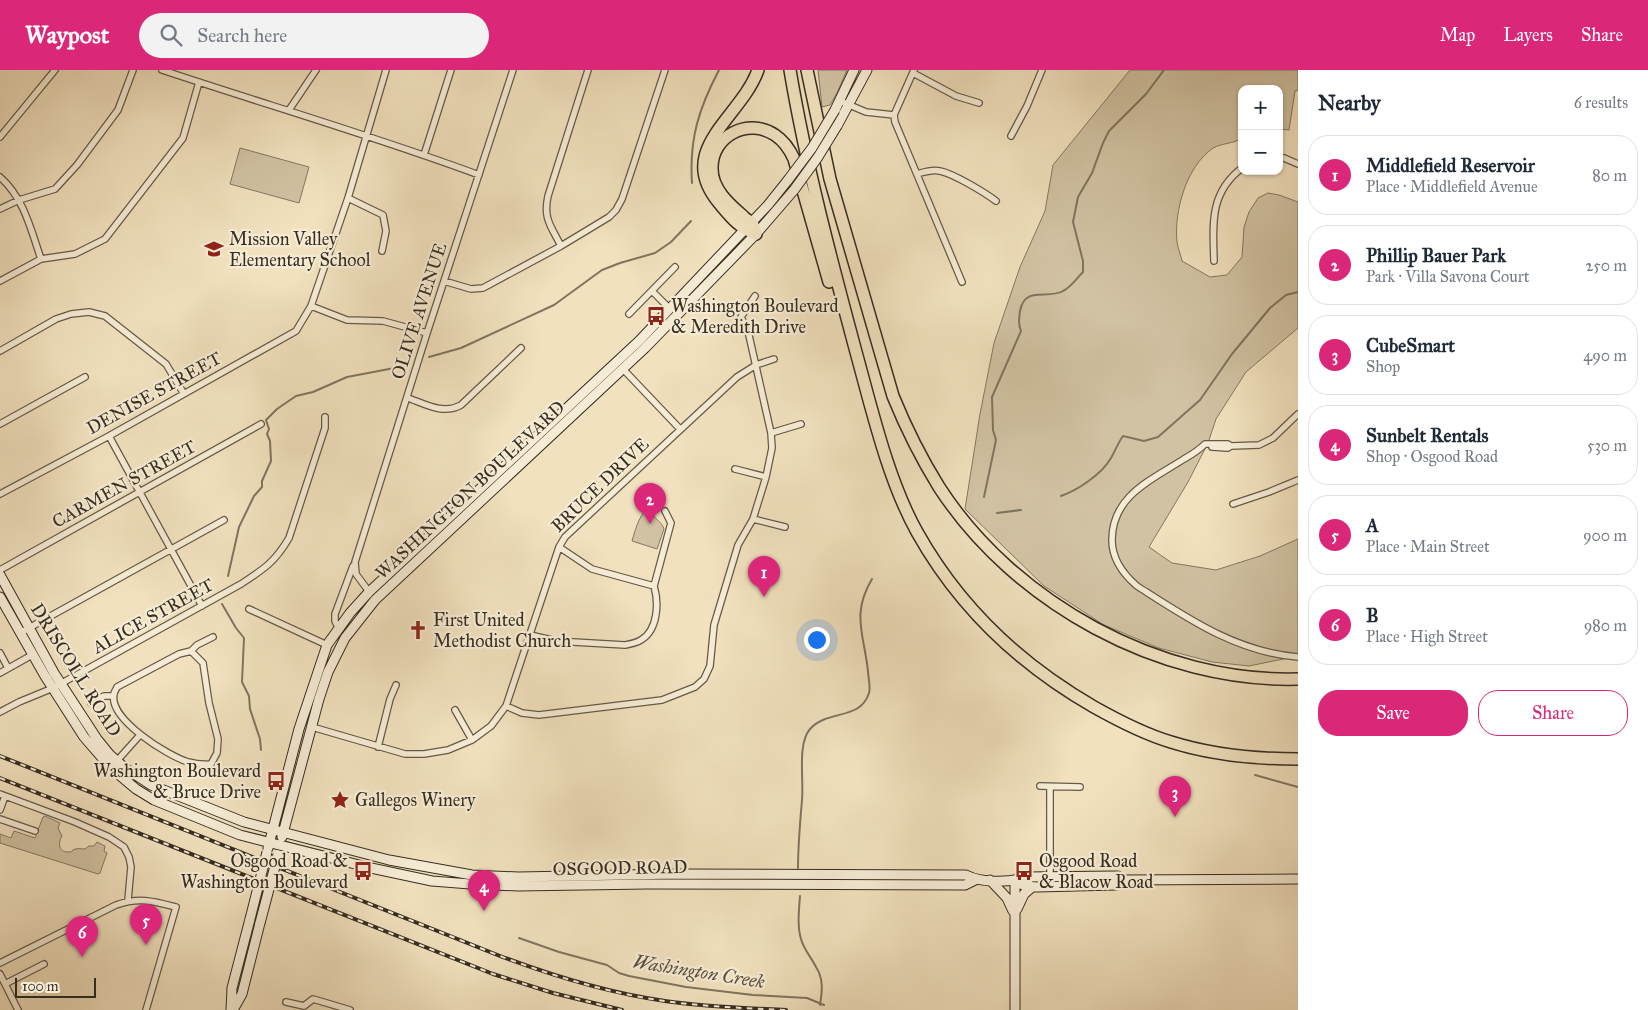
<!DOCTYPE html>
<html lang="en">
<head>
<meta charset="utf-8">
<style>
  :root { --surface:#fff; --page:#f2f2f3; --text:#1f2937; --muted:#747a83; --line:#e0e1e3; --accent:#db2777 }
  body { margin:0; font-family:"IM FELL Great Primer",serif; background:var(--page); color:var(--text) }
  .controls { position:absolute; right:15px; top:15px; display:grid; overflow:hidden; border-radius:10px; box-shadow:0 1px 4px #0004 }
  .controls button { width:45px; height:45px; display:grid; place-items:center; padding:0; border:0; border-bottom:1px solid var(--line); background:var(--surface); color:var(--text); font:25px sans-serif }
  .scale { position:absolute; left:15px; bottom:12px; width:81px; box-sizing:border-box; padding-left:5px; border:2px solid #362d21; border-top:0; font-size:14px; line-height:18px; white-space:nowrap; color:#362d21; -webkit-text-stroke:4px #f6ecd5; paint-order:stroke }
  .you { position:absolute; left:816px; top:569px; width:18px; height:18px; margin:-12px; border:4px solid #fff; border-radius:50%; background:#1a73e8; box-shadow:0 0 0 8px #1a73e833 }
  .badge { display:grid; place-items:center; width:32px; height:32px; border-radius:50%; background:var(--accent); color:#fff; font-size:16px; font-weight:700 }
  .pin { position:absolute; translate:-50% -41px; filter:drop-shadow(0 1px 2px #0008) }
  .pin::after { content:''; position:absolute; top:26px; width:18px; height:15px; background:inherit; clip-path:polygon(0 0,100% 0,50% 100%) }
  .list { margin:0; padding:0; list-style:none }
  h2 { display:flex; justify-content:space-between; align-items:center; height:65px; margin:0; padding:0 20px; font-size:21px }
  h2 small { font-size:16px; font-weight:400; color:var(--muted) }
  .list li { display:grid; grid-template-columns:32px 1fr auto; gap:15px; align-items:center; box-sizing:border-box; height:80px; margin:0 10px 10px; padding:0 10px; border:1px solid var(--line); border-radius:20px }
  .list b { display:block; font-size:19px; white-space:nowrap }
  .list p { margin:0; font-size:16px; white-space:nowrap; color:var(--muted) }
  .list em { font-size:16px; font-style:normal; color:var(--muted) }
  .actions { display:flex; gap:10px; padding:15px 20px }
  .actions a { flex:1; padding:11px 0; border:1px solid var(--accent); border-radius:20px; text-align:center; font-size:18px; color:var(--accent) }
  .actions .main { background:var(--accent); color:#fff }
  .icon { flex:none; width:28px; height:28px; fill:none; stroke:currentColor; stroke-width:2; stroke-linecap:round; stroke-linejoin:round }
  .map { position:relative; flex:none; width:1298px; height:940px; overflow:hidden }
  header { display:flex; align-items:center; gap:30px; box-sizing:border-box; height:70px; padding:0 25px; background:var(--accent); color:#fff }
  header strong { font-size:24px }
  nav { display:flex; gap:28px; margin-inline-start:auto; font-size:18px }
  .search { width:350px; height:45px; background:var(--page); display:flex; align-items:center; gap:12px; box-sizing:border-box; padding:0 18px; border-radius:28px; color:var(--muted); font-size:19px }
  main { display:flex }
  aside { flex:1; background:var(--surface) }
  .map>svg:first-child { display:block }
  .green { fill:#d1c2a3; stroke:#847862 }
  .lines { fill:none; stroke-linecap:round; stroke-linejoin:round }
  .stream { stroke:#80745f; stroke-width:2 }
  .street-casing { stroke:#655a48; stroke-width:8 }
  .secondary-casing { stroke:#362d21; stroke-width:11 }
  .highway-casing { stroke:#362d21; stroke-width:14 }
  .street { stroke:#f6ecd5; stroke-width:5.5 }
  .secondary { stroke:#f6ecd5; stroke-width:9 }
  .highway { stroke:#f1e1be; stroke-width:11 }
  .rail-casing { stroke:#362d21; stroke-width:4 }
  .rail { stroke:#f6ecd5; stroke-width:2; stroke-dasharray:5.5; stroke-linecap:butt }
  .secondary-bridge-casing { stroke:#362d21; stroke-width:11; stroke-linecap:butt }
  .secondary-bridge { stroke:#f6ecd5; stroke-width:9 }
  .labels { text-anchor:middle; stroke-width:4.5; stroke-linejoin:round; paint-order:stroke }
  .poi-label { font-size:18px; fill:#362d21; stroke:#f6ecd5; text-anchor:start }
  .street-label { font-size:18px; fill:#362d21; stroke:#f6ecd5 }
  .water-label { font-size:19px; font-style:italic; fill:#5b5140; stroke:#f6ecd5 }
</style>
</head>
<body>
<header>
<strong>Waypost</strong>
<div class="search"><svg class="icon" aria-label="search" viewBox="0 0 24 24"><circle cx="10" cy="10" r="6"/><path d="M15 15l6 6"/></svg>Search here</div>
<nav><a>Map</a><a>Layers</a><a>Share</a></nav>
</header>
<main>
<div class="map">
<svg width="1298" height="940" viewBox="0 0 1298 940">
  <rect width="100%" height="100%" fill="#f1e1be"/>
  <filter id="stains"><feTurbulence type="fractalNoise" baseFrequency=".004" numOctaves="4"/><feColorMatrix values="0 0 0 0 .2 0 0 0 0 .09 0 0 0 0 .02 0 0 0 .5 -.17"/></filter>
  <radialGradient id="worn" r=".72"><stop offset=".6" stop-color="#630" stop-opacity="0"/><stop offset="1" stop-color="#630" stop-opacity=".3"/></radialGradient>
  <path class="green" d="M818 0H847L837 23 830 35 822 37Z
    M1130 0H1298V20L1295 21 1289 60 1279 59V19H1242V68C1233 74 1222 73 1213 78 1186 97 1174 141 1177 172 1178 179 1181 185 1182 191L1210 207 1227 205 1242 187 1244 157 1249 142 1258 128 1268 123 1279 125 1298 132V258L1246 302 1216 349 1208 373 1188 412 1149 477 1172 493 1216 500 1260 486 1298 469V586L1249 596 1212 592 1159 578 1104 555 1044 516 965 439 980 344 994 273 1020 197 1045 141 1053 95Z
    M240 78 309 97 299 133 230 114Z
    M653 432 654 433C648 450 660 447 664 459L657 479 632 471C637 454 639 445 653 432Z
    M45 746 60 753 58 758 62 766C58 772 58 782 68 782 76 782 69 780 76 779 79 778 82 779 85 779L89 776H94L97 772 105 776 104 781 107 783 100 803 98 804 0 773V764L11 768 14 761 35 768 43 747Z"/>
  <g class="lines">
    <path class="stream" d="M692 113C689 69 699 38 719 0
      M429 287 461 278 554 235 602 200 620 193 655 183 671 172 691 151
      M1061 426C1078 420 1102 404 1111 388 1115 381 1118 373 1123 366L1144 371 1158 367 1200 330 1232 284 1270 238 1286 225 1298 222
      M984 427 996 370 993 360 992 327 1021 261C1018 255 1019 247 1020 241 1025 215 1047 230 1063 221 1071 217 1077 208 1083 202V191L1073 152 1078 127 1092 103 1103 73 1109 61 1146 24 1164 0
      M997 443 1021 440
      M228 506 239 457 254 426 262 417V411L271 391 270 371 267 364 269 359 266 350 277 339 296 326 313 322 347 307 405 296
      M222 534 236 558 244 568 242 612 249 626 250 639 260 669 261 680
      M1255 705 1298 717
      M798 798C798 775 800 753 802 730 804 710 797 674 810 659 828 639 860 651 869 623 871 617 868 608 868 601 864 564 851 544 872 509
      M800 826C799 840 797 856 801 869 804 880 811 887 816 897 824 909 822 922 820 935
      M519 868 559 882 607 895 619 903 629 906 686 917 753 925 807 928 824 935"/>
    <g class="street-casing">
      <path id="street" d="M162 0C267 35 374 66 479 105
        M914 0 894 45 895 52 962 212
        M913 3 956 26 979 33
        M840 31 866 42 894 45
        M289 40 316 0
        M1011 66 1027 36 1042 0
        M0 67 55 0
        M424 85 451 0
        M1279 88H1284L1298 94
        M917 104C924 102 932 99 940 101 954 104 984 122 996 131
        M0 107C24 128 31 160 41 189
        M348 128 383 145 386 161 382 181
        M0 139 19 130 55 119 77 95 118 40 133 0
        M561 176C551 156 543 149 548 126L588 0
        M1214 191C1213 155 1209 123 1242 98
        M0 211 41 189 75 184 105 169 183 68 199 12
        M444 211 471 219 483 218 561 176 609 147 616 140 622 129 665 0
        M652 221 670 239
        M311 236 347 250 383 251 427 263
        M629 244 675 197
        M0 281 56 249 71 244 89 242 105 246 166 294 184 324
        M622 298 680 359
        M408 328C425 334 443 345 461 335L521 278
        M0 354 85 307
        M771 363 801 354
        M109 366 202 536
        M1231 376 1228 374H1205C1199 380 1191 385 1184 389 1151 410 1112 426 1112 470 1112 489 1123 504 1137 516 1187 548 1236 582 1298 587
        M1212 377 1228 378 1231 376 1259 375 1273 368 1298 344
        M735 399 766 407
        M0 424 109 366 296 261 311 236 348 128 386 0
        M1233 434 1269 422 1298 410
        M753 449 785 457
        M559 477 592 499 654 516
        M0 500 261 354
        M654 516 671 453 665 441
        M370 523 356 504 355 492 427 263 513 0
        M249 539 327 575
        M338 557 335 551V544L353 496
        M20 563 224 450
        M530 565 556 571 625 575C631 574 636 573 641 570 658 560 659 533 654 516
        M191 581 203 593 209 633 218 669 217 683 211 694C202 695 196 694 188 692 168 686 108 649 114 624 114 622 116 620 117 617L179 584Z
        M191 581 197 575 213 567
        M0 583 8 598
        M0 603 32 585
        M91 633 104 626H113
        M506 636 522 643 539 645 662 630 695 617 704 609 710 596 714 555 738 475 753 449 766 407 772 378 771 363 748 261 741 247 755 226
        M455 640 472 670
        M0 642 19 632 53 618 241 514C264 499 275 492 289 468L325 358V347
        M312 657 405 684H424L448 680 472 670 491 656 506 636 559 477 565 467 737 307 756 295 774 289
        M378 677 390 629 396 615
        M115 693 140 665
        M1040 716 1080 717
        M0 724 75 752 109 767 124 777 129 787 131 797 128 830
        M0 740 5 726
        M0 749 35 761
        M1050 808V717
        M0 893 116 835C139 827 153 831 176 837L146 940
        M0 904 18 940
        M5 914 44 894
        M286 932 304 936 313 929 350 940"/>
    </g>
    <g class="secondary-casing">
      <path id="secondary" d="M835 40 854 0
        M837 56 867 0
        M0 505 54 603 97 669 110 685 125 698 151 715 244 752 389 790 472 805 518 807 676 804 966 805C981 813 1010 813 1025 807L1118 806 1122 810 1298 809
        M0 527 45 606 84 667 111 698 136 719 154 730 240 765 371 798 432 811 470 814 518 816 647 814 965 815 975 810
        M282 767 319 629 328 602 345 568 375 530 645 278 756 164 794 120
        M268 778 299 659 327 575 350 543 369 522 639 271 768 135 788 110
        M990 810 1007 828 1013 841
        M1015 811 1025 816 1037 817 1116 815 1122 810
        M1017 839 1024 824 1032 817
        M1015 939V811
        M231 940 232 918 250 849
        M233 940 242 924 260 853"/>
    </g>
    <g class="highway-casing">
      <path id="highway" d="M790 0C806 95 831 189 856 282 872 340 888 410 917 462 959 537 1019 594 1094 637 1119 651 1144 664 1171 672 1212 685 1255 689 1298 689
        M807 0 830 109 893 326C906 358 921 388 939 417 1014 533 1160 613 1298 609
        M756 164C755 161 754 156 752 153 750 151 745 149 743 146 729 134 712 119 712 99 711 66 748 47 775 65 784 71 790 80 794 89L829 212
        M756 164C739 158 730 146 719 133 674 79 741 48 758 0"/>
    </g>
    <use href="#street" class="street"/>
    <use href="#secondary" class="secondary"/>
    <use href="#highway" class="highway"/>
    <g class="rail-casing">
      <path id="rail" d="M0 686 500 886C553 906 608 923 665 931 705 937 746 938 786 940
        M0 708 493 904 553 923 622 940"/>
    </g>
    <use href="#rail" class="rail"/>
    <g class="secondary-bridge-casing">
      <path id="secondary-bridge" d="M788 110 812 78 835 40
        M794 120 818 87 837 56
        M250 849 267 782
        M260 853 278 785"/>
    </g>
    <use href="#secondary-bridge" class="secondary-bridge"/>
  </g>
  <defs>
    <g id="school-bare" transform="scale(1.5)"><path d="M0-5L7-2L0 1L-7-2ZM-4 1L0 2.5L4 1V4Q0 6-4 4Z" fill="#8f2418" stroke="#f6ecd5" stroke-width="2.5" paint-order="stroke"/></g>
    <g id="bus-bare" transform="scale(1.5)"><path d="M-5-6H5V4H4V6H2V4H-2V6H-4V4H-5ZM-3.5-4V0h7V-4ZM-3.5 1.2v1.5H-2V1.2ZM2 1.2v1.5H3.5V1.2Z" fill="#8f2418" stroke="#f6ecd5" stroke-width="2.5" paint-order="stroke"/></g>
    <g id="church-bare" transform="scale(1.5)"><path d="M-1.2-6h2.4v3.5h3.3v2.4h-3.3V6h-2.4V-.1h-3.3v-2.4h3.3Z" fill="#8f2418" stroke="#f6ecd5" stroke-width="2.5" paint-order="stroke"/></g>
    <g id="sight-bare" transform="scale(1.5)"><path d="M0-6L1.8-2.2L6-1.7L2.9 1.2L3.7 5.4L0 3.3L-3.7 5.4L-2.9 1.2L-6-1.7L-1.8-2.2Z" fill="#8f2418" stroke="#f6ecd5" stroke-width="2.5" paint-order="stroke"/></g>
  </defs>
  <g fill-rule="evenodd">
    <use href="#school-bare" x="214" y="179"/>
    <use href="#bus-bare" x="656" y="246"/>
    <use href="#church-bare" x="418" y="560"/>
    <use href="#bus-bare" x="276" y="711"/>
    <use href="#sight-bare" x="340" y="730"/>
    <use href="#bus-bare" x="363" y="801"/>
    <use href="#bus-bare" x="1024" y="801"/>
  </g>
  <g class="labels">
    <g class="poi-label">
      <text x="229" y="175">Mission Valley<tspan x="229" dy="21">Elementary School</tspan></text>
      <text x="671" y="242">Washington Boulevard<tspan x="671" dy="21">&amp; Meredith Drive</tspan></text>
      <text x="433" y="556">First United<tspan x="433" dy="21">Methodist Church</tspan></text>
      <text x="261" y="707" text-anchor="end">Washington Boulevard<tspan x="261" dy="21">&amp; Bruce Drive</tspan></text>
      <text x="355" y="736">Gallegos Winery</text>
      <text x="348" y="797" text-anchor="end">Osgood Road &amp;<tspan x="348" dy="21">Washington Boulevard</tspan></text>
      <text x="1039" y="797">Osgood Road<tspan x="1039" dy="21">&amp; Blacow Road</tspan></text>
    </g>
    <g class="street-label">
      <text transform="translate(419 241) rotate(-72)" y="6">OLIVE AVENUE</text>
      <text transform="translate(154 323) rotate(-29)" y="6">DENISE STREET</text>
      <text transform="translate(124 414) rotate(-29)" y="6">CARMEN STREET</text>
      <text transform="translate(600 415) rotate(-44)" y="6">BRUCE DRIVE</text>
      <text transform="translate(470 420) rotate(-43)" y="6">WASHINGTON BOULEVARD</text>
      <text transform="translate(153 546) rotate(-29)" y="6">ALICE STREET</text>
      <text transform="translate(76 600) rotate(58)" y="6">DRISCOLL ROAD</text>
      <text transform="translate(620 798) rotate(-1)" y="6">OSGOOD ROAD</text>
    </g>
    <g class="water-label">
      <text transform="translate(699 901) rotate(9)" y="7">Washington Creek</text>
    </g>
  </g>
  <rect width="100%" height="100%" filter="url(#stains)"/>
  <rect width="100%" height="100%" fill="url(#worn)"/>
</svg>
<div class="controls">
<button>+</button>
<button>−</button>
</div>
<div class="scale">100 m</div>
<div class="you"></div>
<div class="pin badge" style="left:764px;top:527px">1</div>
<div class="pin badge" style="left:650px;top:454px">2</div>
<div class="pin badge" style="left:1175px;top:747px">3</div>
<div class="pin badge" style="left:484px;top:841px">4</div>
<div class="pin badge" style="left:146px;top:875px">5</div>
<div class="pin badge" style="left:82px;top:887px">6</div>
</div>
<aside>
<h2>Nearby<small>6 results</small></h2>
<ul class="list">
<li><span class="badge">1</span><div><b>Middlefield Reservoir</b><p>Place · Middlefield Avenue</p></div><em>80 m</em></li>
<li><span class="badge">2</span><div><b>Phillip Bauer Park</b><p>Park · Villa Savona Court</p></div><em>250 m</em></li>
<li><span class="badge">3</span><div><b>CubeSmart</b><p>Shop</p></div><em>490 m</em></li>
<li><span class="badge">4</span><div><b>Sunbelt Rentals</b><p>Shop · Osgood Road</p></div><em>530 m</em></li>
<li><span class="badge">5</span><div><b>A</b><p>Place · Main Street</p></div><em>900 m</em></li>
<li><span class="badge">6</span><div><b>B</b><p>Place · High Street</p></div><em>980 m</em></li>
</ul>
<div class="actions"><a class="main">Save</a><a>Share</a></div>
</aside>
</main>
</body>
</html>
